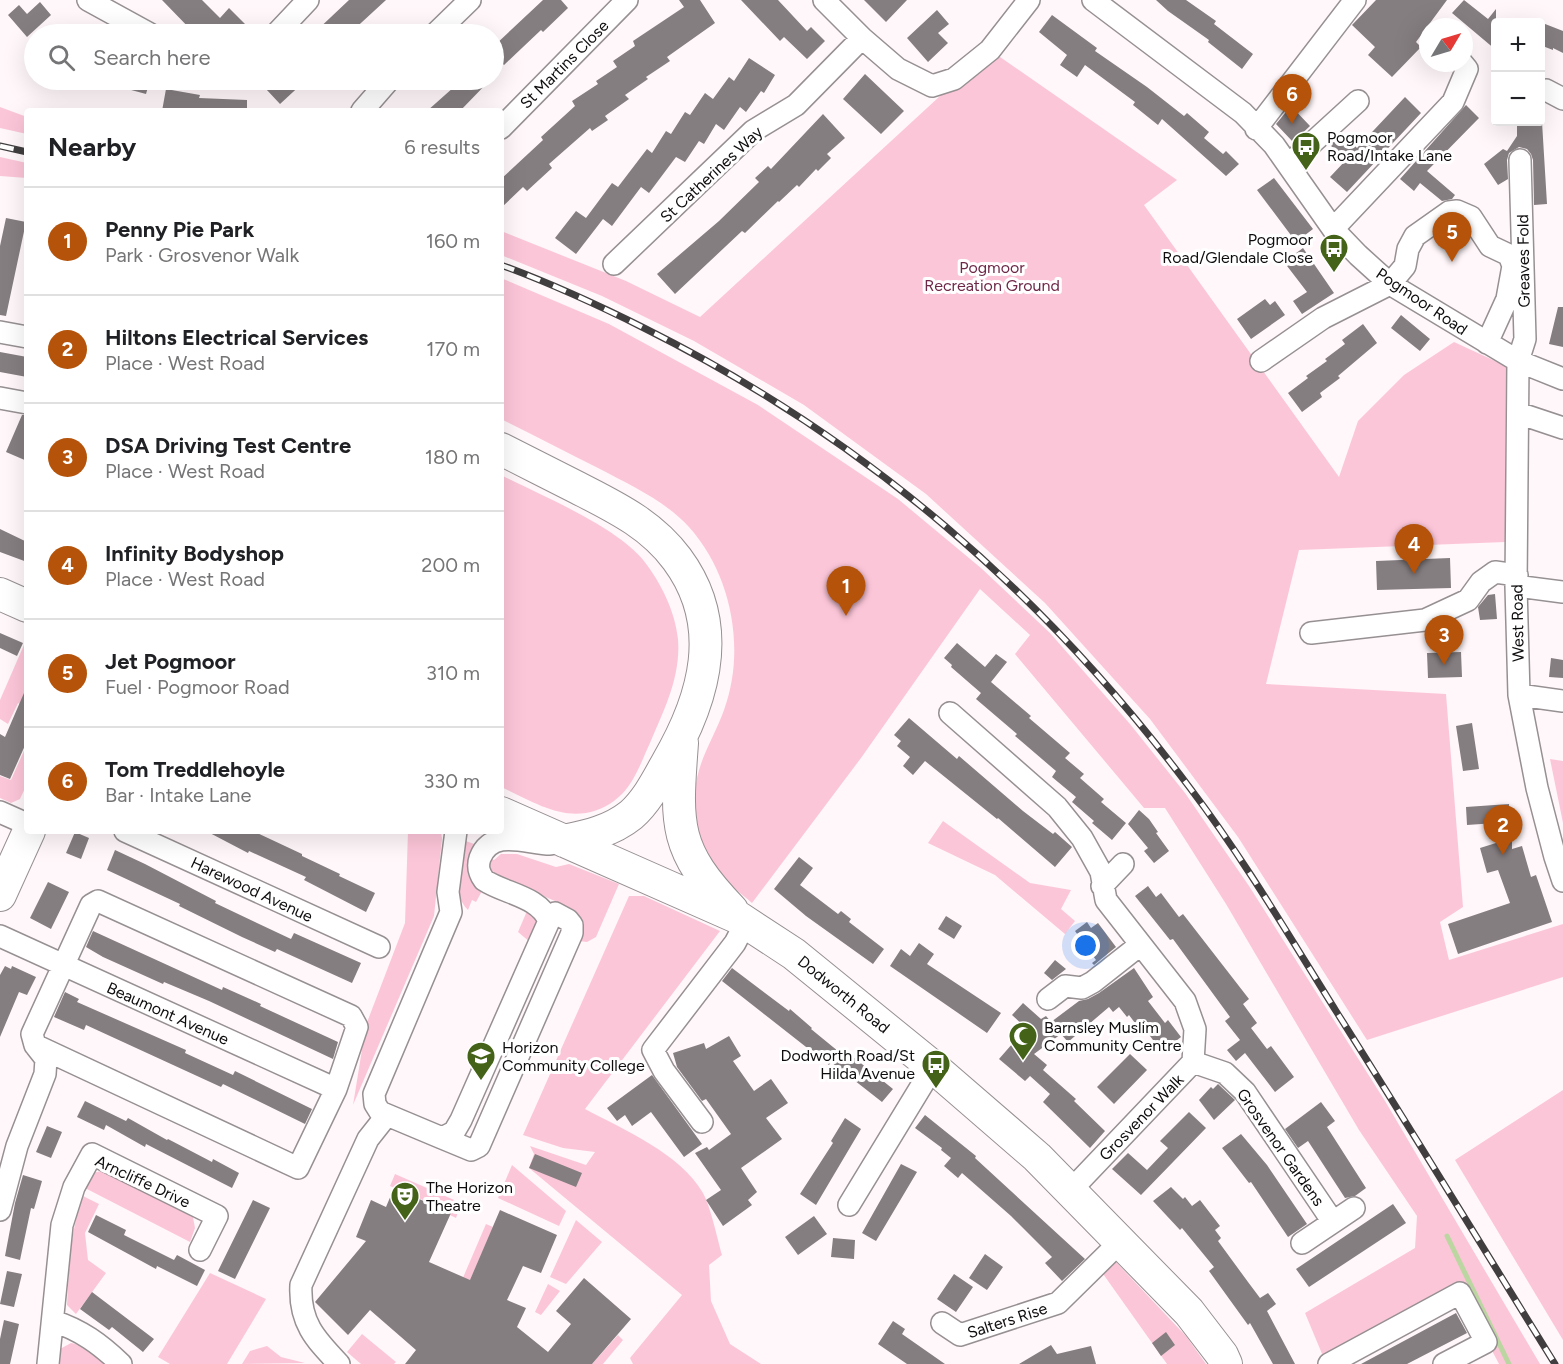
<!DOCTYPE html>
<html lang="en">
<head>
<meta charset="utf-8">
<style>
  :root { --surface:#fff; --page:#f6f6f6; --text:#202124; --muted:#757577; --line:#e0e0e0; --accent:#b45309 }
  body { margin:0; font-family:Figtree,sans-serif; background:var(--page); color:var(--text) }
  .controls { position:absolute; right:18px; top:18px; display:grid; overflow:hidden; border-radius:6px; box-shadow:0 6px 24px #0002 }
  .controls button { width:54px; height:54px; display:grid; place-items:center; padding:0; border:0; border-bottom:2px solid var(--line); background:var(--surface); color:var(--text); font:30px sans-serif }
  .compass { position:absolute; left:1419px; top:18px; width:54px; height:54px; border-radius:50%; background:var(--surface); box-shadow:0 6px 24px #0002; rotate:52deg }
  .you { position:absolute; left:1086px; top:946px; width:21px; height:21px; margin:-15px; border:4px solid #fff; border-radius:50%; background:#1a73e8; box-shadow:0 0 0 9px #1a73e833 }
  .badge { display:grid; place-items:center; width:39px; height:39px; border-radius:50%; background:var(--accent); color:#fff; font-size:20px; font-weight:700 }
  .pin { position:absolute; translate:-50% -50px; filter:drop-shadow(0 2px 3px #0008) }
  .pin::after { content:''; position:absolute; top:32px; width:21px; height:18px; background:inherit; clip-path:polygon(0 0,100% 0,50% 100%) }
  .list { margin:0; padding:0; list-style:none }
  h2 { display:flex; justify-content:space-between; align-items:center; height:78px; margin:0; padding:0 24px; font-size:26px }
  h2 small { font-size:20px; font-weight:400; color:var(--muted) }
  .list li { display:grid; grid-template-columns:39px 1fr auto; gap:18px; align-items:center; box-sizing:border-box; height:108px; padding:0 24px; border-top:2px solid var(--line) }
  .list b { display:block; font-size:22px; white-space:nowrap }
  .list p { margin:0; font-size:20px; white-space:nowrap; color:var(--muted) }
  .list em { font-size:20px; font-style:normal; color:var(--muted) }
  .icon { flex:none; width:33px; height:33px; fill:none; stroke:currentColor; stroke-width:2; stroke-linecap:round; stroke-linejoin:round }
  .map { position:relative; flex:none; width:1563px; height:1364px; overflow:hidden }
  .search { position:absolute; background:var(--surface); box-shadow:0 6px 24px #0002; left:24px; top:24px; width:480px; height:66px; display:flex; align-items:center; gap:15px; box-sizing:border-box; padding:0 21px; border-radius:33px; color:var(--muted); font-size:22px }
  .panel { position:absolute; background:var(--surface); box-shadow:0 6px 24px #0002; left:24px; top:108px; width:480px; height:726px; border-radius:6px }
  .map>svg:first-child { display:block }
  .green { fill:#fcc6d9 }
  .lines { fill:none; stroke-linecap:round; stroke-linejoin:round }
  .stream { stroke:#bcd6a2; stroke-width:5 }
  .building { fill:#857e80 }
  .minor-casing { stroke:#979092; stroke-width:24 }
  .highway-casing { stroke:#979092; stroke-width:34 }
  .minor { stroke:#fff; stroke-width:21 }
  .highway { stroke:#fff; stroke-width:32 }
  .rail-casing { stroke:#413e40; stroke-width:7 }
  .rail { stroke:#fff; stroke-width:4.5; stroke-dasharray:14; stroke-linecap:butt }
  .labels { text-anchor:middle; stroke-width:6; stroke-linejoin:round; paint-order:stroke }
  .street-label { font-size:16px; fill:#0e0c0d; stroke:#fff }
  .poi-label { font-size:16px; fill:#0e0c0d; stroke:#fff; text-anchor:start }
  .park-label { font-size:16px; fill:#6d2847; stroke:#fff }
</style>
</head>
<body>
<div class="map">
<svg width="1563" height="1364" viewBox="0 0 1563 1364">
  <rect width="100%" height="100%" fill="#fff7fa"/>
  <path class="green" d="M990 50 1177 180 1144 205 1339 477 1358 421 1404 375 1454 342 1506 366 1505 542 1299 550 1266 684 1446 694 1463 907 1440 922 1449 960 1563 924V977L1367 1040 1238 837 1150 719 1045 603 926 494 804 405 694 341 602 296 501 255V231L626 281 700 317Z
    M0 107 27 117V134L0 128Z
    M0 157 27 163V178L0 176Z
    M501 278 609 324 758 405 898 499 981 568 1050 633 1130 724 1185 793 1249 886 1385 1101 1540 1364H1499L1458 1286 1325 1361 1305 1313 1415 1248 1417 1216 1359 1130 1226 904 1165 808H1144L1015 654 1030 635 980 589 861 758 752 903C741 893 727 884 719 872 699 847 690 809 697 778 702 754 716 733 724 710 746 650 732 575 689 527 664 500 630 485 598 468 566 452 533 435 501 419Z
    M501 475C542 496 616 526 644 561 661 583 675 611 678 639 681 677 664 710 650 743 642 760 635 781 622 794 612 804 599 811 586 813 557 818 527 799 501 787Z
    M27 638V707L18 703 8 724 0 719V700Z
    M27 744V784L20 799 11 803 0 798V776L11 780Z
    M1550 759 1563 761V823Z
    M943 821 1030 883 1071 890 1061 909 1075 921 1065 934 995 875 928 843Z
    M408 831H441L442 839 434 916 353 1105 366 1025 405 923Z
    M463 840 477 845 470 859 468 875 482 891 476 902 472 900 468 910C449 890 459 865 463 840Z
    M501 854H517L556 867 569 864 619 884 596 937 587 942 579 941 574 914 564 905 491 873 486 866 489 858 494 860Z
    M629 896H644L720 931 585 1109C624 1130 680 1153 703 1193 711 1208 717 1237 722 1255L709 1265 711 1301 730 1344 761 1364H633L630 1358 682 1295 529 1168 534 1154 530 1146 586 1165 595 1152 563 1148 523 1135Z
    M527 911 538 918 539 925 530 942 518 932Z
    M1563 1090V1340L1455 1160Z
    M512 1165 566 1211 559 1226 498 1198Z
    M107 1170 192 1212 195 1228 190 1242 85 1188 92 1173Z
    M395 1174 461 1203 456 1218 450 1215 451 1212 390 1186Z
    M83 1196 99 1204 85 1233 88 1260 106 1273 76 1314 67 1305C69 1267 70 1232 83 1196Z
    M576 1220 602 1242 566 1284 550 1277Z
    M486 1224 493 1227 469 1283 462 1280Z
    M1114 1260 1186 1336 1206 1364H1167L1101 1271Z
    M210 1273 266 1299 227 1364H170L158 1357Z
    M548 1284 560 1291 541 1315 535 1312Z
    M362 1334 396 1362 394 1364H361L347 1352Z
    M618 1335 623 1340 603 1364H592Z
    M71 1343 87 1346 106 1364H58L60 1349Z
    M267 1346 281 1357 305 1363 242 1364 250 1351Z"/>
  <g class="lines">
    <path class="stream" d="M1447 1236 1509 1364"/>
  </g>
  <path class="building" d="M162 0H202L220 18 229 8 246 25 237 34H195Z
    M349 0H386L349 34H313Z
    M543 0H561L568 8 543 32 541 30 504 65 494 54V46Z
    M679 0H700L715 23 667 57 670 61 646 77 648 79 625 95 629 99 605 116 608 120 592 131 590 128 549 164 552 168 527 191 523 187 501 208V179L543 140 541 137 575 106 572 101 598 84 596 81 617 67 613 61 635 46 633 41 684 7Z
    M741 0H778L807 31 811 27 825 41 807 59 784 37 780 41Z
    M864 0H907L886 22Z
    M1156 0H1186L1216 21 1214 24 1253 54 1242 69 1208 42 1209 40 1168 11Z
    M1376 0H1447L1416 42 1421 47 1392 77 1368 55 1375 47 1352 25Z
    M1464 0 1488 19 1496 9V50L1452 13Z
    M40 2 51 15 27 37 8 15 19 5 27 14Z
    M937 10 949 24 938 33 948 43 928 62 907 38Z
    M1052 15 1097 48 1095 51 1147 87 1184 116 1187 113 1209 132 1204 138 1223 154 1226 151 1239 164 1226 176 1162 119 1158 125 1133 105 1135 102 1085 65 1077 77 1060 65 1067 55 1039 32Z
    M1540 22 1563 31V53L1553 48V50L1540 45Z
    M749 58 775 75 764 93 761 91 746 112 740 107 724 130 716 124 704 144 699 141 685 162 676 157 649 193 641 187 612 226 603 219 576 254 555 238 576 211 586 218 612 183 618 187 647 149 652 153 666 131 671 134 685 112 690 115 705 93 713 99 729 77 734 81Z
    M865 74 904 111 881 134 843 99Z
    M110 80H150L146 94 109 84Z
    M270 80H306L280 104 266 89V84Z
    M446 80H490L460 111H427L454 87Z
    M166 89 200 95 199 98 247 100V111H162Z
    M1405 97 1421 113 1347 192 1330 177 1346 160 1329 144 1342 133 1357 148Z
    M1466 105 1479 118 1427 171 1455 195 1452 199 1442 201 1420 183 1414 191 1400 179Z
    M1291 106 1310 126 1293 142 1276 124Z
    M823 114 845 138 827 154 831 158 818 171 816 169 799 187 797 185 779 202 778 201 745 233 742 231 675 294 657 274 719 221 759 182 755 178 768 166 771 169Z
    M1517 122H1542L1547 204 1534 205 1533 160 1531 154 1527 149 1519 147 1509 153 1507 160 1508 179 1498 185 1484 164 1503 149 1507 151 1517 136Z
    M1274 178 1313 229 1296 242 1257 190Z
    M6 218 26 222 6 316 0 315V246Z
    M1303 248 1334 293 1302 314 1293 301 1307 292 1284 262Z
    M1265 299 1270 305 1275 301 1285 315 1251 339 1237 319Z
    M1558 307H1563V347L1549 344Z
    M1401 315 1430 339 1420 351 1391 328Z
    M1363 324 1377 343 1338 376 1340 378 1320 393 1322 397 1302 412 1288 393 1308 378 1306 376 1327 361 1325 359 1345 344 1342 340Z
    M0 352 27 357V377L0 372Z
    M22 415H27V461L6 452Z
    M0 529 27 542V562L0 552Z
    M1450 558 1451 588 1377 590 1376 561Z
    M1495 594 1497 619 1480 620 1478 607 1488 595Z
    M0 633 23 643 17 656 0 648Z
    M957 643 985 667 996 654 1007 662 991 682 1031 716 1029 718 1070 753 1065 758 1084 774 1080 778 1104 799 1101 802 1126 823 1112 840 1092 823 1094 821 1072 802 1076 797 1052 777 1056 771 1015 736 1017 734 976 699 981 693 951 667 952 665 944 658Z
    M1461 652 1462 677 1428 678 1427 653Z
    M1551 658 1563 660V678L1549 677Z
    M27 686V741L10 779 0 775V734L5 737Z
    M909 718 957 759 959 756 1023 811 1053 834 1055 832 1072 847 1055 867 998 818 997 819 925 761 913 775 903 766 910 757 897 746 901 741 894 735Z
    M1472 723 1479 769 1463 771 1456 726Z
    M1509 804 1510 822 1467 825 1466 807Z
    M1139 810 1149 819 1158 832 1156 833 1169 851 1154 863 1144 851 1148 848 1128 824Z
    M206 831H253L302 854V856L340 874 339 876 375 893 366 912 304 880 306 877 249 851 248 853Z
    M75 832 89 838 81 859 66 853Z
    M1512 838V849L1522 846 1531 877 1536 875 1552 922 1458 954 1448 924 1510 903 1498 870 1487 873 1480 848Z
    M115 850 145 864 216 901 215 903 257 923 291 939 294 933 361 963 352 983 277 949 275 952 242 937 179 906 180 904 107 870Z
    M799 857 813 868 800 885 838 914 841 911 851 919 849 922 884 949 873 964 806 916 774 889Z
    M48 882 69 892 51 929 30 918Z
    M1148 886 1156 897 1161 893 1179 917 1183 914 1249 999 1243 1004 1257 1023 1251 1028 1267 1049 1271 1046 1294 1077 1275 1092 1245 1053 1236 1061 1227 1050 1240 1040 1225 1021 1230 1017 1173 939 1170 940 1135 896Z
    M946 916 962 926 954 939 938 929Z
    M1087 922 1091 928 1098 923 1116 947 1094 965 1092 963 1096 960 1075 931Z
    M93 931 222 990 223 987 261 1004 260 1006 338 1042 333 1059 209 1001 164 982 163 984 103 957 86 947Z
    M919 943 934 954 927 964 1001 1013 987 1033 890 966 901 949 910 956Z
    M1055 960 1066 969 1052 980 1044 973Z
    M5 966 11 969 12 966 36 977 27 995 19 992 0 1037V975Z
    M732 968 789 1011 790 1009 812 1028 811 1029 844 1056 847 1052 893 1089 882 1102 831 1062 829 1065 722 981Z
    M1134 968 1153 997 1148 1001 1165 1023 1168 1020 1181 1037 1162 1052 1147 1032 1144 1035 1129 1015 1127 1017 1119 1007 1113 1012 1109 1007 1068 1042 1061 1034 1034 1054 1047 1065 1043 1070 1076 1099 1074 1101 1105 1131 1090 1148 1043 1102 1050 1094 1030 1076 1025 1081 999 1059 1026 1028 1012 1015 1023 1003 1041 1019 1046 1016 1051 1022 1079 1001 1088 999 1099 993Z
    M65 992 79 999 77 1002 186 1050 185 1053 233 1075 235 1071 312 1109 305 1124 223 1084 221 1087 86 1025 84 1030 54 1017Z
    M729 1036 741 1056 733 1061 754 1091 771 1079 788 1103 766 1118 782 1139 741 1168 757 1192 748 1200 752 1205 723 1226 706 1200 721 1190 695 1153 707 1147 709 1150 731 1134 706 1099 702 1101 677 1067 673 1053 704 1043 706 1049Z
    M1130 1054 1147 1070 1114 1104 1097 1087Z
    M652 1075 702 1144 684 1157 651 1112 632 1126 625 1115 617 1121 607 1108Z
    M1218 1084 1235 1100 1214 1120 1199 1100 1211 1087 1213 1089Z
    M85 1101 126 1121 128 1118 167 1140 168 1139 212 1162 213 1159 239 1173 232 1188 146 1144 145 1147 106 1125 104 1130 77 1117Z
    M1321 1102 1335 1121 1327 1127 1366 1188 1355 1196 1345 1198 1308 1141 1298 1148 1285 1129Z
    M1189 1112 1206 1128 1141 1195 1112 1169 1128 1153 1147 1170 1168 1148 1160 1141Z
    M925 1115 976 1156 975 1158 1085 1259 1062 1281 1045 1263 1052 1257 1011 1216 962 1173 958 1178 944 1166 951 1158 941 1150 942 1148 915 1128Z
    M845 1118 861 1129 816 1205 800 1194 833 1143 831 1141Z
    M47 1126 62 1132 51 1158 36 1152Z
    M1241 1134 1267 1165 1307 1224 1288 1237 1251 1182 1249 1183 1222 1148Z
    M535 1154 582 1173 576 1187 529 1168Z
    M901 1164 917 1172 876 1241 862 1233Z
    M23 1175 42 1181 34 1209 31 1208 20 1260 5 1256 15 1203Z
    M1171 1187 1183 1199 1185 1197 1192 1206 1200 1200 1220 1226 1215 1230 1221 1238 1218 1241 1248 1282 1260 1298 1268 1293 1276 1304 1267 1311 1295 1364H1273L1250 1323 1248 1325 1209 1271 1214 1267 1182 1228 1180 1230 1153 1201Z
    M394 1188 451 1213 429 1262 470 1280 500 1210 557 1235 541 1273 523 1266 507 1300 526 1308 517 1327 548 1352 571 1324 556 1311 584 1278 631 1319 592 1364H405L416 1350 370 1310 348 1335 315 1302 366 1241 356 1237 371 1200 386 1207Z
    M253 1200 270 1208 235 1279 218 1271Z
    M1393 1204 1406 1223 1309 1287 1296 1269Z
    M96 1215 126 1230 124 1235 174 1260 177 1255 205 1270 197 1286 157 1266 156 1269 88 1232Z
    M814 1216 827 1234 798 1255 785 1237Z
    M833 1238 855 1240 854 1259 831 1257Z
    M985 1254 1003 1267 987 1290 969 1278Z
    M7 1271 22 1274 14 1307 0 1304Z
    M954 1274 973 1287 956 1312 937 1299Z
    M92 1292 154 1339 143 1352 112 1327 109 1330 80 1309Z
    M1456 1313 1467 1333 1407 1364H1361Z
    M4 1320 19 1324 10 1364H0V1339Z
    M893 1321 905 1329 902 1334 945 1364H907L878 1344Z
    M1166 1332 1175 1345 1161 1356 1152 1343Z
    M1051 1345 1057 1354 1091 1346 1096 1364H1019Z"/>
  <g class="lines">
    <g class="minor-casing">
      <path id="minor" d="M88 0 150 34
        M824 0 862 38 898 69 932 86 954 79 990 50 1029 0
        M1093 0 1243 113 1274 145 1333 229 1358 255 1390 284 1518 361 1563 379
        M276 34 308 0
        M435 34 470 0
        M1546 90 1563 99
        M362 111 389 80
        M501 128 627 0
        M1256 129 1355 0
        M1520 160 1525 339 1518 361 1516 586 1519 695 1537 788 1555 857 1563 881
        M1288 165 1358 101
        M1333 229 1453 102 1467 69 1462 63
        M614 264 753 131 796 105 862 38
        M0 332 27 337
        M1261 361 1323 318 1390 284 1405 266 1408 249 1415 236 1449 212 1457 211 1471 217 1490 246 1509 255 1513 266 1507 299 1487 343
        M0 398 27 403
        M1518 413 1563 428
        M1516 586 1563 592
        M1311 633 1425 620 1468 600 1481 582 1495 572 1517 575
        M1519 695 1563 701
        M950 713 1057 807 1082 838 1101 872 1106 900 1185 1001 1195 1029 1193 1062 1071 1190
        M0 812 27 824
        M125 831 379 947
        M456 831 448 892 451 912 374 1094 375 1104 380 1112 442 1138 454 1132 461 1120 549 921C539 896 505 894 484 880 479 873 477 867 480 858 492 827 528 844 550 844
        M1102 886 1123 864
        M98 901 351 1016 357 1027 336 1089 298 1168 35 1045 32 1034 91 905Z
        M0 936 336 1089
        M1048 999 1065 986 1082 988 1093 982 1140 945
        M1193 1062 1225 1073 1245 1092 1333 1222
        M702 1122 664 1071 653 1050 735 943 746 922
        M442 1138 471 1150 479 1146 572 933V925L568 920 555 913
        M849 1205 933 1067
        M0 1210 17 1146 45 1074 46 1059 35 1045
        M1302 1243 1354 1208
        M53 1321C81 1330 100 1344 121 1364
        M942 1323 960 1335 1058 1303 1121 1241
        M48 1364 62 1225 74 1187 92 1154 217 1216 200 1250
        M339 1364C315 1339 299 1322 301 1285L368 1139 387 1115
        M1329 1364 1460 1293 1486 1342 1444 1364"/>
    </g>
    <g class="highway-casing">
      <path id="highway" d="M501 449C527 462 552 475 578 488 615 507 651 524 677 559 726 625 705 698 667 763 657 781 647 801 631 815 611 831 588 836 564 841
        M0 594 27 606
        M682 743C676 824 673 849 732 910
        M501 813 739 918 794 954 933 1067 1037 1157 1189 1312 1222 1355 1226 1364
        M0 895 29 831"/>
    </g>
    <use href="#minor" class="minor"/>
    <use href="#highway" class="highway"/>
    <g class="rail-casing">
      <path id="rail" d="M0 146 27 152
        M501 265C550 283 598 305 644 328 865 438 1043 592 1190 788 1244 859 1289 936 1336 1011 1410 1128 1482 1246 1555 1364"/>
    </g>
    <use href="#rail" class="rail"/>
  </g>
  <defs>
    <g id="bus-pin" transform="scale(1.5)"><path d="M0 17L-7.5 6A9.5 9.5 0 1 1 7.5 6Z" fill="#446318" stroke="#fff"/><path d="M-5-6H5V4H4V6H2V4H-2V6H-4V4H-5ZM-3.5-4V0h7V-4ZM-3.5 1.2v1.5H-2V1.2ZM2 1.2v1.5H3.5V1.2Z" fill="#fff"/></g>
    <g id="mosque-pin" transform="scale(1.5)"><path d="M0 17L-7.5 6A9.5 9.5 0 1 1 7.5 6Z" fill="#446318" stroke="#fff"/><path d="M3.5-4.9A6 6 0 1 0 3.5 4.9A5 5 0 1 1 3.5-4.9Z" fill="#fff"/></g>
    <g id="school-pin" transform="scale(1.5)"><path d="M0 17L-7.5 6A9.5 9.5 0 1 1 7.5 6Z" fill="#446318" stroke="#fff"/><path d="M0-5L7-2L0 1L-7-2ZM-4 1L0 2.5L4 1V4Q0 6-4 4Z" fill="#fff"/></g>
    <g id="theatre-pin" transform="scale(1.5)"><path d="M0 17L-7.5 6A9.5 9.5 0 1 1 7.5 6Z" fill="#446318" stroke="#fff"/><path d="M-5-5.5Q0-4 5-5.5V0Q5 5 0 6Q-5 5-5 0ZM-3.3-2.5H-1v1.5H-3.3ZM1-2.5H3.3v1.5H1ZM-2.8 1Q0 5.5 2.8 1Z" fill="#fff"/></g>
  </defs>
  <g fill-rule="evenodd">
    <use href="#bus-pin" x="1306" y="146"/>
    <use href="#bus-pin" x="1334" y="248"/>
    <use href="#mosque-pin" x="1023" y="1036"/>
    <use href="#school-pin" x="481" y="1056"/>
    <use href="#bus-pin" x="936" y="1064"/>
    <use href="#theatre-pin" x="405" y="1196"/>
  </g>
  <g class="labels">
    <g class="street-label">
      <text transform="translate(564 64) rotate(-45)" y="6">St Martins Close</text>
      <text transform="translate(711 174) rotate(-43)" y="6">St Catherines Way</text>
      <text transform="translate(1523 261) rotate(-91)" y="6">Greaves Fold</text>
      <text transform="translate(1422 301) rotate(34)" y="6">Pogmoor Road</text>
      <text transform="translate(1517 623) rotate(-91)" y="6">West Road</text>
      <text transform="translate(252 889) rotate(25)" y="6">Harewood Avenue</text>
      <text transform="translate(844 994) rotate(39)" y="6">Dodworth Road</text>
      <text transform="translate(168 1013) rotate(24)" y="6">Beaumont Avenue</text>
      <text transform="translate(1141 1117) rotate(-46)" y="6">Grosvenor Walk</text>
      <text transform="translate(1281 1147) rotate(55)" y="6">Grosvenor Gardens</text>
      <text transform="translate(143 1181) rotate(25)" y="6">Arncliffe Drive</text>
      <text transform="translate(1007 1320) rotate(-18)" y="6">Salters Rise</text>
    </g>
    <g class="poi-label">
      <text x="1327" y="143">Pogmoor<tspan x="1327" dy="18">Road/Intake Lane</tspan></text>
      <text x="1313" y="245" text-anchor="end">Pogmoor<tspan x="1313" dy="18">Road/Glendale Close</tspan></text>
      <text x="1044" y="1033">Barnsley Muslim<tspan x="1044" dy="18">Community Centre</tspan></text>
      <text x="502" y="1053">Horizon<tspan x="502" dy="18">Community College</tspan></text>
      <text x="915" y="1061" text-anchor="end">Dodworth Road/St<tspan x="915" dy="18">Hilda Avenue</tspan></text>
      <text x="426" y="1193">The Horizon<tspan x="426" dy="18">Theatre</tspan></text>
    </g>
    <g class="park-label">
      <text x="992" y="273">Pogmoor<tspan x="992" dy="18">Recreation Ground</tspan></text>
    </g>
  </g>
</svg>
<div class="controls">
<button>+</button>
<button>−</button>
</div>
<svg class="compass" viewBox="-18 -18 36 36"><path d="M0-13l5 13h-10z" fill="#e53935"/><path d="M0 13l5-13h-10z" fill="#757577"/></svg>
<div class="you"></div>
<div class="pin badge" style="left:846px;top:616px">1</div>
<div class="pin badge" style="left:1503px;top:855px">2</div>
<div class="pin badge" style="left:1444px;top:665px">3</div>
<div class="pin badge" style="left:1414px;top:574px">4</div>
<div class="pin badge" style="left:1452px;top:262px">5</div>
<div class="pin badge" style="left:1292px;top:124px">6</div>
<div class="search"><svg class="icon" aria-label="search" viewBox="0 0 24 24"><circle cx="10" cy="10" r="6"/><path d="M15 15l6 6"/></svg>Search here</div>
<section class="panel">
<h2>Nearby<small>6 results</small></h2>
<ul class="list">
<li><span class="badge">1</span><div><b>Penny Pie Park</b><p>Park · Grosvenor Walk</p></div><em>160 m</em></li>
<li><span class="badge">2</span><div><b>Hiltons Electrical Services</b><p>Place · West Road</p></div><em>170 m</em></li>
<li><span class="badge">3</span><div><b>DSA Driving Test Centre</b><p>Place · West Road</p></div><em>180 m</em></li>
<li><span class="badge">4</span><div><b>Infinity Bodyshop</b><p>Place · West Road</p></div><em>200 m</em></li>
<li><span class="badge">5</span><div><b>Jet Pogmoor</b><p>Fuel · Pogmoor Road</p></div><em>310 m</em></li>
<li><span class="badge">6</span><div><b>Tom Treddlehoyle</b><p>Bar · Intake Lane</p></div><em>330 m</em></li>
</ul>
</section>
</div>
</body>
</html>
